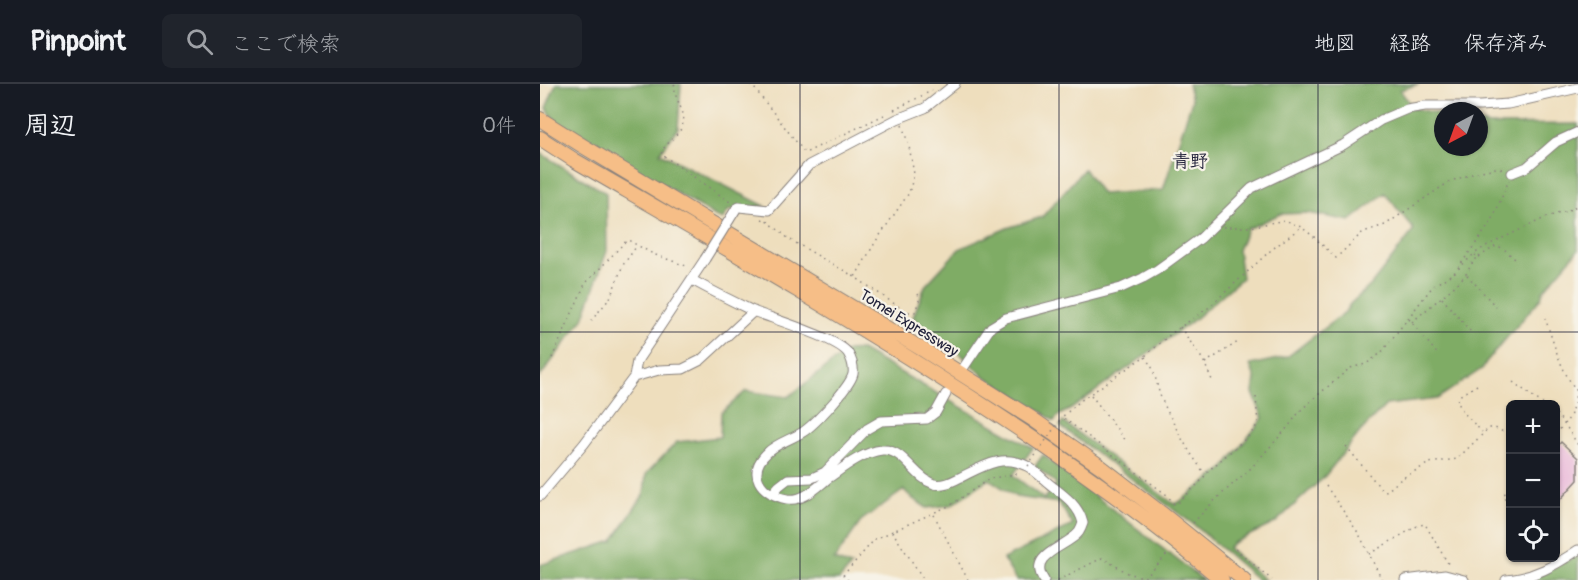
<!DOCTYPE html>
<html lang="ja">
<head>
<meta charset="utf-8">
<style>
  :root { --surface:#171b24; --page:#20242c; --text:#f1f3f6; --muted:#9ea1a6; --line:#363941 }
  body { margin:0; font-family:Pangolin,"Klee One",sans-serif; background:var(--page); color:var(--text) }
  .controls { position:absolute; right:18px; bottom:18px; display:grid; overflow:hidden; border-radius:9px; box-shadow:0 2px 4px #0004 }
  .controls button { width:54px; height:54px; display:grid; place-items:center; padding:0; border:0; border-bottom:2px solid var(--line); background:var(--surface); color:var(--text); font:30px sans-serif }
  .compass { position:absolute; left:894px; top:18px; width:54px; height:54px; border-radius:50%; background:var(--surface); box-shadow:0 2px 4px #0004; rotate:221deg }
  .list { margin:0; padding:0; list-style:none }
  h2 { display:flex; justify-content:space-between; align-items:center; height:78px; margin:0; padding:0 24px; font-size:26px }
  h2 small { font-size:20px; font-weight:400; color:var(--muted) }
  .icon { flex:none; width:33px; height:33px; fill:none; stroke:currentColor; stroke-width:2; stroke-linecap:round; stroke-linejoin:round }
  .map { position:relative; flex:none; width:1038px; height:496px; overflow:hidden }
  header { display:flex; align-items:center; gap:36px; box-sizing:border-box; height:84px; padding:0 30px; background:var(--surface); border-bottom:2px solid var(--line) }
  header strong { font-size:28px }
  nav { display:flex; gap:33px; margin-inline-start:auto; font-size:21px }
  .search { width:420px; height:54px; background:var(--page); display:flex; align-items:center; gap:15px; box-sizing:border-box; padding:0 21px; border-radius:9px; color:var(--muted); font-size:22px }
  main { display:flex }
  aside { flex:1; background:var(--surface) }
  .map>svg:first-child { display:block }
  .forest { fill:#7fac65; stroke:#506750; stroke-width:1.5 }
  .building { fill:#e7acd7 }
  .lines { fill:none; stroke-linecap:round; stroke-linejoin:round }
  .minor-casing { stroke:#88807c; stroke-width:11 }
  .highway-casing { stroke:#88807c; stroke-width:16 }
  .path { stroke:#88807c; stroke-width:1.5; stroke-dasharray:1.5 4.5; stroke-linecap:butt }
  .minor { stroke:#fff; stroke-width:9 }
  .highway { stroke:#f6be87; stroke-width:14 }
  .minor-bridge-casing { stroke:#88807c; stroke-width:11; stroke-linecap:butt }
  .path-bridge { stroke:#88807c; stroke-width:1.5; stroke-dasharray:1.5 4.5; stroke-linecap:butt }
  .minor-bridge { stroke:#fff; stroke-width:9 }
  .grid { fill:none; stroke:#22223b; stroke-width:1.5; stroke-opacity:0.55 }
  .labels { text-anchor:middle; stroke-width:4.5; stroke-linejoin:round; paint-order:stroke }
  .street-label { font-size:15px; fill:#22223b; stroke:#f7f3e8 }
  .quarter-label { font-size:18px; font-weight:bold; fill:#22223b; stroke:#f7f3e8 }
</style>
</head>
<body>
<header>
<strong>Pinpoint</strong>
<div class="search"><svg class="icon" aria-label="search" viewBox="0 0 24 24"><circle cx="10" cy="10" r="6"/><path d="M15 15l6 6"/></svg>ここで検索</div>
<nav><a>地図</a><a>経路</a><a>保存済み</a></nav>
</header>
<main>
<aside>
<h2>周辺<small>0件</small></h2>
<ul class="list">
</ul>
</aside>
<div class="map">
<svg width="1038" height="496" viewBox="0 0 1038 496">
  <rect width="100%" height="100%" fill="#f7f3e8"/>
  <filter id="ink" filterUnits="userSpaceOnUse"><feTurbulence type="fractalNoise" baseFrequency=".0167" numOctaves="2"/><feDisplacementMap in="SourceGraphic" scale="12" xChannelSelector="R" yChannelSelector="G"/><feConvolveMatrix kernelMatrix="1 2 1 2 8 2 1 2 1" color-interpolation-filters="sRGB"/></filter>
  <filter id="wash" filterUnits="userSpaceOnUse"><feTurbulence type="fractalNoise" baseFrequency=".008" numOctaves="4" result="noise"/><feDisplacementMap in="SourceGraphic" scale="24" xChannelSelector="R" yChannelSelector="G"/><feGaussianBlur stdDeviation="1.35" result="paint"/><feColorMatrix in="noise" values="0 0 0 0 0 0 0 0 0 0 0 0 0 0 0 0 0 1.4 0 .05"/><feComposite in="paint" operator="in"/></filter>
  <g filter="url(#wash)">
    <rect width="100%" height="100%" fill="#eedebd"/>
    <path class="forest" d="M16 0H141L138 44 120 69 225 122 189 126 182 136 49 57 19 42 6 24Z
      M648 0H879L860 6 873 24 903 31V63H939V39L950 41 1038 40V166L1003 207 1001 214 946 278 943 284 897 315 846 321 820 348 785 392 735 439 693 459 688 464 725 496H718L653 440 520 342 523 338 634 420 639 418 683 385 723 334 713 309 715 294 710 281 747 273 805 228 810 220 831 201 874 146 845 109 810 137 768 129 740 130 707 145 698 166 702 194 650 239 531 325 519 331 514 337 492 321 444 292 411 261 389 249 373 233 385 202 419 165 467 144 502 133 544 85 562 110 623 106 652 16Z
      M0 69 66 109 67 167 43 235 0 293Z
      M321 266 493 364 473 391 504 415 517 400 495 382 503 371 663 496H476L463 475 533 441 519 419 476 413 449 395 411 421 387 424 373 415 364 406 322 436 294 476 311 482 299 496H0V481L73 457 104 410 106 390 137 358 180 353 181 329 206 307 248 313 307 267Z
      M1038 471V496H989Z"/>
    <g id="blocks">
      <path class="building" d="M1021 358 1038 374V396L1016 420V364Z"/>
    </g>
  </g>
  <g filter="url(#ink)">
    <use href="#blocks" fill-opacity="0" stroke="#88807c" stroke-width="1.5"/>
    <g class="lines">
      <g class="minor-casing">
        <path id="minor" d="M972 89 987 83 1016 58 1038 48
          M196 125 199 123 229 126 269 81 357 35 385 24 415 0
          M152 196C172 207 192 217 213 227 233 235 297 254 308 269 312 276 314 283 313 290 310 303 275 340 263 348 252 355 237 359 228 368 205 389 221 410 247 415 264 418 278 402 290 393 304 383 323 368 342 366 364 364 374 394 394 400 403 402 411 398 419 394 442 383 462 369 487 382 496 387 504 396 512 402 525 412 539 422 543 439 542 442 541 445 539 448 528 463 486 470 504 496
          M424 283 451 243 466 234 581 204 603 194 617 186 661 154 712 104 803 61 841 36 867 25 885 22H940L968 20 1038 4
          M94 293 97 277 165 175
          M232 410 239 402 248 395 272 394 285 388 327 345 341 337 387 335 396 328 406 310
          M0 412 44 360 94 293 119 286 143 285 161 276 214 227
          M865 496 905 491 924 496
          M966 496C993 494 1016 481 1038 466"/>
      </g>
      <g class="highway-casing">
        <path id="highway" d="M0 35 43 62 385 267 491 334 560 382 621 429 704 496
          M0 54 34 76C165 152 297 227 424 309 513 366 601 427 682 496"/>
      </g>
      <path class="path" d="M135 0 134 1 136 12 144 32 142 44 123 65 121 70 190 118
        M211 0 265 69 344 31
        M354 26 395 5
        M362 41 369 62 374 90 369 109 336 157 315 193 362 225 369 228H375L379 217 378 207
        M222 135 229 138 249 155 315 193
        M683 143H710L745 136 761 143 773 152 796 174 823 148 845 141 903 102 914 96 941 87 956 84 964 85
        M939 173 956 162 963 164 976 176
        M918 184 952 137 969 96
        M927 191 958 225
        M902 214 931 248
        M1005 234C1014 259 1020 286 1037 307
        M869 235 899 272
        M51 237 70 214 83 181 96 163
        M872 238 917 200 926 190 934 176 938 174 935 171
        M640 243 663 276 672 296
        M605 273C608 278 613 283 614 289 617 298 618 307 622 316 634 342 648 367 665 390
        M12 274 45 200 84 159 88 156 113 170 149 183
        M665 279 698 258
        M973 298 1003 320
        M937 301 919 312 917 317 924 329 942 348
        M551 311 587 358
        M716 313 718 340 710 351 668 387 662 396 639 418 634 420 627 411 522 333 540 317 605 272 632 249 668 224 730 167 761 143
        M1016 330 1024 339 1038 361
        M1016 350 1030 333 1038 303
        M806 362 842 406 847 407 861 395 889 379 917 375 949 344H955L970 351
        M786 402 819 450 842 496
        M970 405 963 411 970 423
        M653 439 674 417 711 384 748 343 760 327 772 316 810 284 826 280 841 269 893 202 915 188 934 170 946 162 1007 133 1027 127 1038 121
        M352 447 384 496
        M695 465 732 496
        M829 470 879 441 885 440 910 483
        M303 491 308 496
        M299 496 335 455 391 430
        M428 496 393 429 411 421 449 395 480 389
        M518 496 562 474 590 490 605 493 611 488 629 468"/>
      <use href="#minor" class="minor"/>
      <use href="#highway" class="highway"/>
      <g class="minor-bridge-casing">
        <path id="minor-bridge" d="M165 175 196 125"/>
      </g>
      <path class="path-bridge" d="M488 382 522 333"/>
      <use href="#minor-bridge" class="minor-bridge"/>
    </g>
  </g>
  <path class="grid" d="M260 0V496M519 0V496M778 0V496M0 248H1038"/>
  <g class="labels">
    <g class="street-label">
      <text transform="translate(369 239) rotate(32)" y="5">Tomei Expressway</text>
    </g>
    <g class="quarter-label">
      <text x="650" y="83">青野</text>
    </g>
  </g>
</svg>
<div class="controls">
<button>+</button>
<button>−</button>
<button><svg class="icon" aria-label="locate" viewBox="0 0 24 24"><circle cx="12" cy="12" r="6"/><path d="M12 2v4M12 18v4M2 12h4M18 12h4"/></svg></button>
</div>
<svg class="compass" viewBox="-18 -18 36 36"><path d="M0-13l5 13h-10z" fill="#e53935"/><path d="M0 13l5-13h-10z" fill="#9ea1a6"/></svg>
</div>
</main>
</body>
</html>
